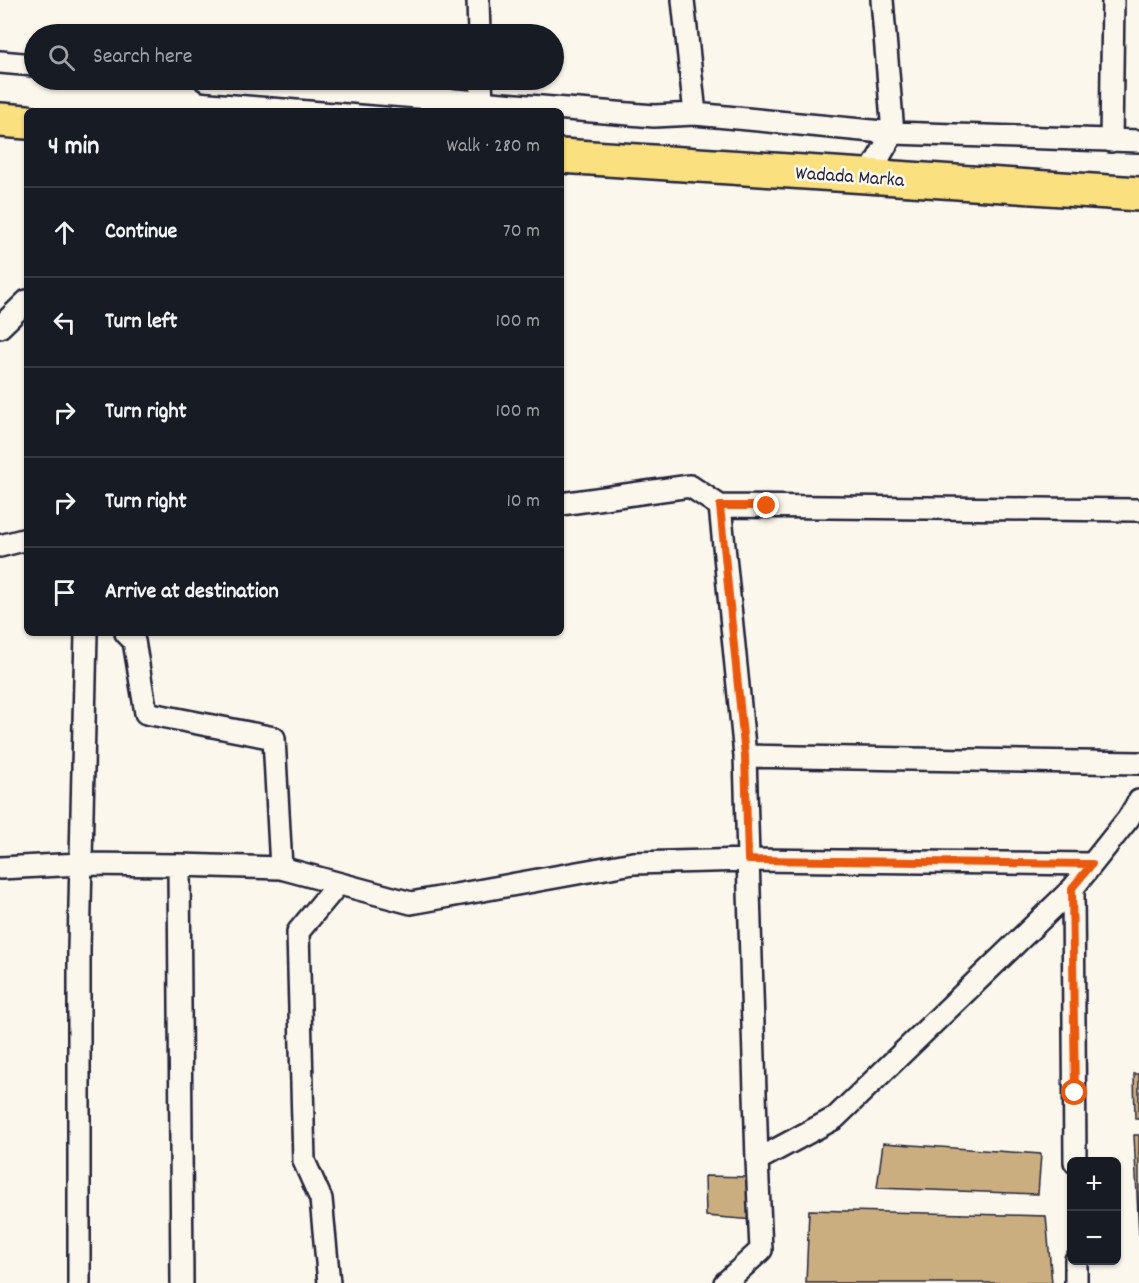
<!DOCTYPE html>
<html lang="en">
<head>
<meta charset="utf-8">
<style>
  :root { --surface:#171b24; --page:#20242c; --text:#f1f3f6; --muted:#9ea1a6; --line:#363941 }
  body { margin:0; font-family:Dekko,sans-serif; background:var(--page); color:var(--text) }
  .controls { position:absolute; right:18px; bottom:18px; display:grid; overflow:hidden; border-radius:9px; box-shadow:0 2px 4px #0004 }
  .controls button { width:54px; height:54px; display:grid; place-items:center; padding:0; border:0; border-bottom:2px solid var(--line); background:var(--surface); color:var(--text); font:30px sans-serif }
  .stop { position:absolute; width:18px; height:18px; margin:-14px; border:4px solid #ea580c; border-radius:50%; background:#fff }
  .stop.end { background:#ea580c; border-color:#fff; box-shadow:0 2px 6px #0008 }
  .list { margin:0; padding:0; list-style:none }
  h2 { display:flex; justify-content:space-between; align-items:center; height:78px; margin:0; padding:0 24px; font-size:26px }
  h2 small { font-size:20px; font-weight:400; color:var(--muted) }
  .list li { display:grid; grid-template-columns:39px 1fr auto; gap:18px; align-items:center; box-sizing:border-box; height:90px; padding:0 24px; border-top:2px solid var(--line) }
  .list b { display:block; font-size:22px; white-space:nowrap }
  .list em { font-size:20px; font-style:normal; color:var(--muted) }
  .icon { flex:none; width:33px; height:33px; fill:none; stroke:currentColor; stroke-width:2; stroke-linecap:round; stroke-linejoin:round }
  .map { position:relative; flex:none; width:1139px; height:1283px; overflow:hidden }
  .search { position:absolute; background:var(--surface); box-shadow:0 2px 4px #0004; left:24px; top:24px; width:540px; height:66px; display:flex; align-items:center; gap:15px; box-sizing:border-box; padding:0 21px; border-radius:33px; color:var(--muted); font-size:22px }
  .panel { position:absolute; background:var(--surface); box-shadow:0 2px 4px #0004; left:24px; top:108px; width:540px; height:528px; border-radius:9px }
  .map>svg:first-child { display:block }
  .building { fill:#caae7f; stroke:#22223b; stroke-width:1.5 }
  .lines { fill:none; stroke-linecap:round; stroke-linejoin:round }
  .street-casing { stroke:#22223b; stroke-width:26 }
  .primary-casing { stroke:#22223b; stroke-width:38 }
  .street { stroke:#fbf7ec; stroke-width:21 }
  .primary { stroke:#fbe080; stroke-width:33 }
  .route { stroke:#ea580c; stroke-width:8 }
  .labels { text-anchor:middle; stroke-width:5; stroke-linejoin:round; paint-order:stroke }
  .street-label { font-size:20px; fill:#22223b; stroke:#fbf7ec }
</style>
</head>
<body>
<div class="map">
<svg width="1139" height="1283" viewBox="0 0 1139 1283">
  <rect width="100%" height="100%" fill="#fbf7ec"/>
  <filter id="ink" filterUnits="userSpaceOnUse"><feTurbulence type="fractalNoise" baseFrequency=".0167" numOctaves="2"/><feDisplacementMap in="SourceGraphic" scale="12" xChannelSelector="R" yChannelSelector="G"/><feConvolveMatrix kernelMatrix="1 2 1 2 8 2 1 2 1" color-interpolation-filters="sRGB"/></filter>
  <g filter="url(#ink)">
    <path class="building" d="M1134 1074H1139V1119H1135Z
      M1134 1135H1139V1235Z
      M883 1143 1041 1154 1038 1194 877 1188Z
      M705 1176 752 1177 754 1220 706 1216Z
      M809 1210 1046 1216 1052 1283H806Z"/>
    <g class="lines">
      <g class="street-casing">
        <path id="street" d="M478 0 479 34
          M683 0 695 114
          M0 62 34 65
          M205 80 654 116 695 114 893 133 1139 141
          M481 80 482 103
          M1111 141 1113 0
          M868 176 893 133 882 0
          M0 327 27 301
          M561 504 690 486 720 506
          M0 546 27 539
          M126 633 134 641 146 713 274 738 281 868 411 903 633 863 748 860 1092 864
          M745 756 720 506 1139 510
          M0 868 81 864 179 865
          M757 1160 745 756 1139 763
          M1075 1162 1073 888 1128 819 1139 801
          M1076 1260V1283
          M79 1283V950L86 633
          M182 1283 179 865 281 868
          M329 1283 321 1199 304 1161 298 932 338 884
          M725 1283 761 1250 757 1160 835 1118 1073 888"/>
      </g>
      <g class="primary-casing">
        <path id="primary" d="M0 120 27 122
          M561 156 1139 194"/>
      </g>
      <use href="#street" class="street"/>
      <use href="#primary" class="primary"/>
    </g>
  </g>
  <g class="lines" filter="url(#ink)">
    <path class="route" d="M767 506H720L745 756 748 860 1092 864 1072 888 1075 1093"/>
  </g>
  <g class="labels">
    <g class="street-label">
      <text transform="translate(850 175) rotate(4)" y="7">Wadada Marka</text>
    </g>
  </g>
</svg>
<div class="controls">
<button>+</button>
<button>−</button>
</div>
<div class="stop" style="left:1075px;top:1093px"></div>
<div class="stop end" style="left:767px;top:506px"></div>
<div class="search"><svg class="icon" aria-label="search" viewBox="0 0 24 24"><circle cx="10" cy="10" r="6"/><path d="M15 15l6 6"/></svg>Search here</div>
<section class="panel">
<h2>4 min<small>Walk · 280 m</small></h2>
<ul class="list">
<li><svg class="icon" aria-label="ahead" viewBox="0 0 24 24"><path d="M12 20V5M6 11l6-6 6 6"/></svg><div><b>Continue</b></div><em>70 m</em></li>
<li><svg class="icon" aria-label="left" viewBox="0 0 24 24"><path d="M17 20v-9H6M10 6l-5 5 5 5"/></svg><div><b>Turn left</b></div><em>100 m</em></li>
<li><svg class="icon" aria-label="right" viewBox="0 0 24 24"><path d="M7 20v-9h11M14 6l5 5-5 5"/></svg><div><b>Turn right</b></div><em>100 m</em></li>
<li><svg class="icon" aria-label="right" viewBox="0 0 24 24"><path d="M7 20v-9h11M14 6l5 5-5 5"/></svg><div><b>Turn right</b></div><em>10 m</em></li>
<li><svg class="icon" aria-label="arrive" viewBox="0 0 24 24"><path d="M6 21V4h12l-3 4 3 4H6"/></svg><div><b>Arrive at destination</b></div></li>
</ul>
</section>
</div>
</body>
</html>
